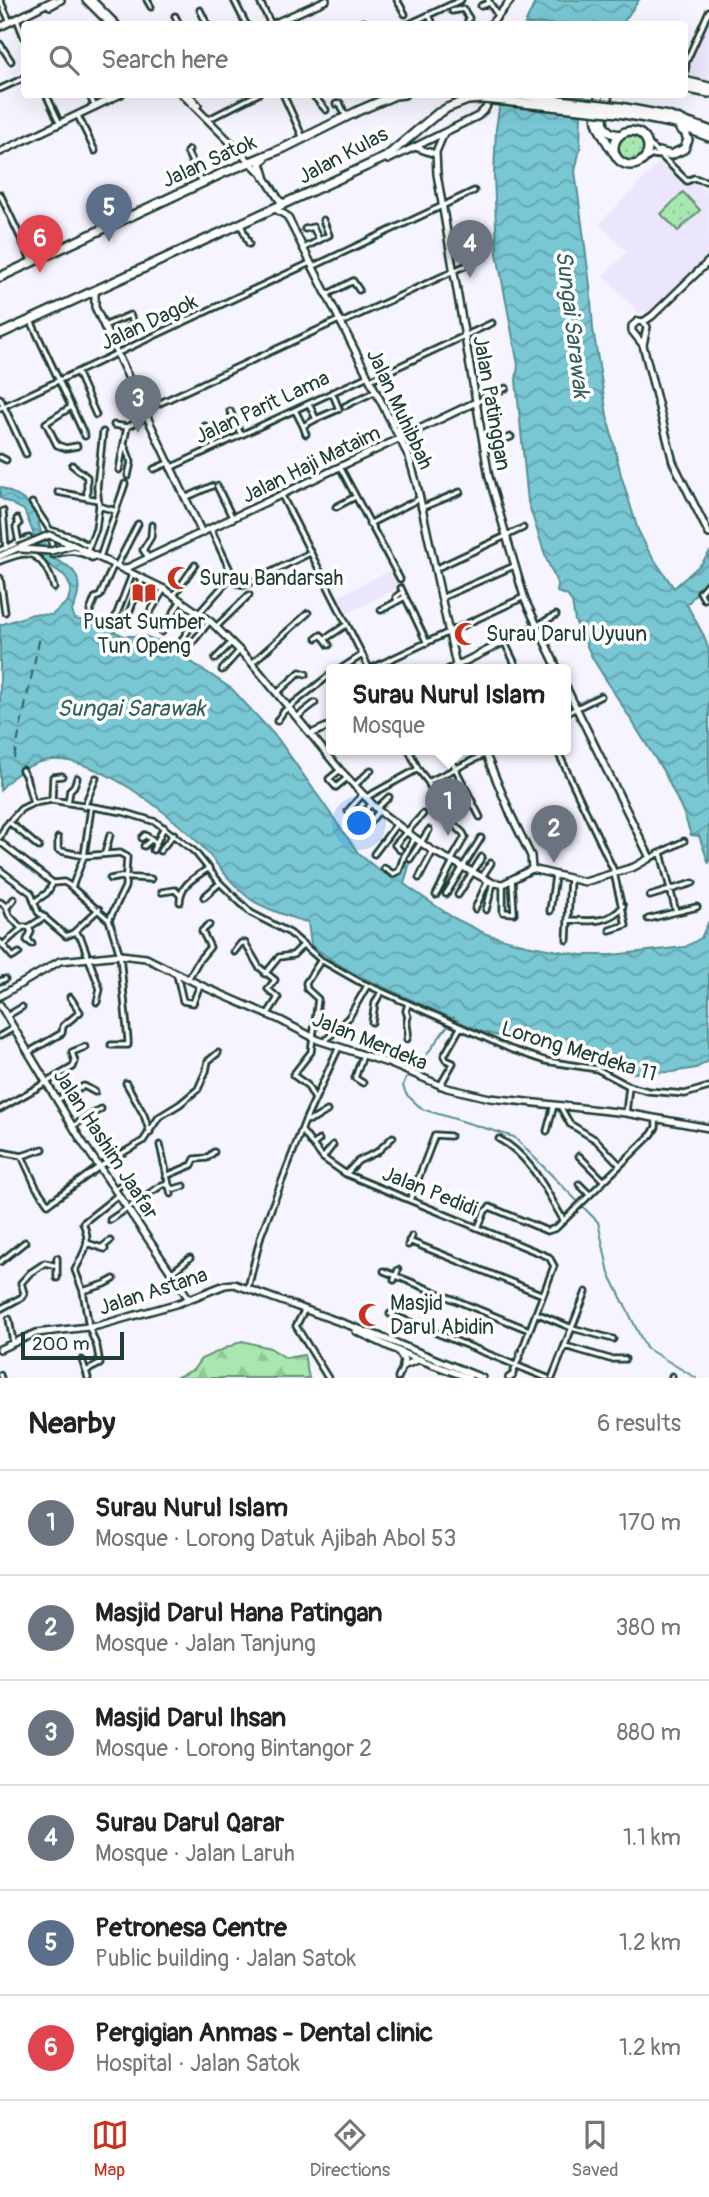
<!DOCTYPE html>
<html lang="en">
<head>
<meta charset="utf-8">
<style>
  :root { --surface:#fff; --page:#f6f6f6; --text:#222; --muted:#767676; --line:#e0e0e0; --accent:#c8321e }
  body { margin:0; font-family:Pangolin,sans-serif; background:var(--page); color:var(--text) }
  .scale { position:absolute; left:21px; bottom:18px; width:103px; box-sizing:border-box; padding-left:7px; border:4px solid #1f3d34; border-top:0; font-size:19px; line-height:24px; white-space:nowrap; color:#1f3d34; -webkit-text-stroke:5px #fff; paint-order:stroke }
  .you { position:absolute; left:360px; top:824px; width:24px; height:24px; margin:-18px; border:5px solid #fff; border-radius:50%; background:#1a73e8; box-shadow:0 0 0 10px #1a73e833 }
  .badge { display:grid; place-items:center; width:46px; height:46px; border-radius:50%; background:var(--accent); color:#fff; font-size:23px; font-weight:700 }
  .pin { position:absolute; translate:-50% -58px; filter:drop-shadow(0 2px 4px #0008) }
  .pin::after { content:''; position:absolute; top:37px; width:24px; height:21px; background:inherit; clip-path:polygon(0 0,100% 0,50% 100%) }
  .popup { position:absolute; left:326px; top:664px; width:245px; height:91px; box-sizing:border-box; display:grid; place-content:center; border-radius:7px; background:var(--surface); filter:drop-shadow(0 2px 5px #0005); font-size:23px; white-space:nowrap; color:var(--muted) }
  .popup b { font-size:26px; color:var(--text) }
  .popup::after { content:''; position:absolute; left:50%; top:100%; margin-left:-14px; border:14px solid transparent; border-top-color:var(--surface) }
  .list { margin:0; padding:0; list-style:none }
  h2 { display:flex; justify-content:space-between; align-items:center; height:91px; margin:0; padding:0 28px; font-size:30px }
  h2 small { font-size:23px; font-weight:400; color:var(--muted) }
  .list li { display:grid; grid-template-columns:46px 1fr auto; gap:21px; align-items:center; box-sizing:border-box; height:105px; padding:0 28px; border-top:2px solid var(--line) }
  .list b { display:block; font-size:26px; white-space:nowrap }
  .list p { margin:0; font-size:23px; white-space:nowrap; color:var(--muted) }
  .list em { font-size:23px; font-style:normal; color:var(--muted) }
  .icon { flex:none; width:38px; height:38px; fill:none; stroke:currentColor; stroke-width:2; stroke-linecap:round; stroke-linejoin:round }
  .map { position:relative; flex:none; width:709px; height:1378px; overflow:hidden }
  .search { position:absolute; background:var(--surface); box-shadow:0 7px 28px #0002; left:21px; right:21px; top:21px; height:77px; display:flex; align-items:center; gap:18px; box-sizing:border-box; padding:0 24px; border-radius:7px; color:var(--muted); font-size:26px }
  .sheet { height:721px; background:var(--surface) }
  nav { display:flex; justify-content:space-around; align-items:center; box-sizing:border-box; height:98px; border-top:2px solid var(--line); background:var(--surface); font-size:19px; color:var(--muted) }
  nav a { display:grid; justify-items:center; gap:4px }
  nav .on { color:var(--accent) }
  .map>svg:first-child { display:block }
  .built { fill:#ece6fc }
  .grass { fill:url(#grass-dots); stroke:#649272; stroke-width:2 }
  .forest { fill:url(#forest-firs); stroke:#649272; stroke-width:2 }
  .water { fill:url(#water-waves); stroke:#549093; stroke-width:2 }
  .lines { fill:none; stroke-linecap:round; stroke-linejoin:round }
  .stream { stroke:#549093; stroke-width:2 }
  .ferry { stroke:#35605c; stroke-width:2; stroke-dasharray:9 7; stroke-linecap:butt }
  .street-casing { stroke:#1f3d34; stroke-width:9 }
  .secondary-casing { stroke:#1f3d34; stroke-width:10 }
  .primary-casing { stroke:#1f3d34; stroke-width:12 }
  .street { stroke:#fff; stroke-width:3.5 }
  .secondary { stroke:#fff; stroke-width:5 }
  .primary { stroke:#fff; stroke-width:7 }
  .secondary-bridge-casing { stroke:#1f3d34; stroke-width:10; stroke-linecap:butt }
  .primary-bridge-casing { stroke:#1f3d34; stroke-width:12; stroke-linecap:butt }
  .secondary-bridge { stroke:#fff; stroke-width:5 }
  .primary-bridge { stroke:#fff; stroke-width:7 }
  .labels { text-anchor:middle; stroke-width:7; stroke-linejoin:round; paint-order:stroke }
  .street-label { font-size:21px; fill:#1f3d34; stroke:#fff }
  .poi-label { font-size:21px; fill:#1f3d34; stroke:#fff; text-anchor:start }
  .water-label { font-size:23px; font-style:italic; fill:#35605c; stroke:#fff }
</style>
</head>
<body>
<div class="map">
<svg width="709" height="1378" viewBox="0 0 709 1378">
  <defs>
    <pattern id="grass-dots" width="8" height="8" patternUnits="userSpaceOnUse" patternTransform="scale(1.75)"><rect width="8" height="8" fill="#a8e7af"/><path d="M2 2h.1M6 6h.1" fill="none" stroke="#90c797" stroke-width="1.8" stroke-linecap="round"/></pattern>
    <pattern id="forest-firs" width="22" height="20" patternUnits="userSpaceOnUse" patternTransform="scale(1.75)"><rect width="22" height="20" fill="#a8e7af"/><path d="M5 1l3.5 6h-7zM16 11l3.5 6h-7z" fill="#90c797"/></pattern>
    <pattern id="water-waves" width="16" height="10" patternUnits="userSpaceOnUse" patternTransform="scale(1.75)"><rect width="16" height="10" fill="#78c7d3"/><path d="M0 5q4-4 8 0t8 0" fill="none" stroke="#62a3ac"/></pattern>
  </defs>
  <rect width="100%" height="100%" fill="#f6f4fe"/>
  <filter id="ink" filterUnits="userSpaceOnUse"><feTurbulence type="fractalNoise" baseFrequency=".0143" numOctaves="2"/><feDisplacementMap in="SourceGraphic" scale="14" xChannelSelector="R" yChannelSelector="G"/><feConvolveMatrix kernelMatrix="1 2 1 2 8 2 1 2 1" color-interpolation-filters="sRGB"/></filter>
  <g filter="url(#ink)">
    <path class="built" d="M709 17V84L687 78Z
      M662 160 677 176 696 182 709 195V257L653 312 639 313 603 276 627 252 599 224Z
      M395 568 404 585 348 613 339 596Z"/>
    <path class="grass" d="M617 148a14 14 0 1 1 28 0a14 14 0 1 1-28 0Z
      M683 192 700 210 678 231 661 214Z"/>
    <path class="forest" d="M242 1341 270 1348 286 1358 304 1355 309 1378H175L193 1370 201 1359Z"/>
    <path class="water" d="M536 0H639L622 24H525Z
      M501 95H585L581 115 580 149 575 171 590 285 593 329 607 415 621 475 638 530 649 552 674 588 701 564 709 553V576L687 605 704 636 709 651V864L699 836 691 835 684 814 665 774 593 659 575 621 572 602 567 595 557 592 558 585 546 558 528 502 516 380 518 365 497 254 494 174 496 129Z
      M0 487C50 510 29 515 50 554 54 561 61 562 68 566 84 578 79 596 72 611L75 619 98 624 124 636H144L161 642 232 689 278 739 359 854 380 871 394 879C407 872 405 858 414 848L404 884 452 917 486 934 526 945 581 955H611L685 947 701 938 709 921V1061L696 1068 672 1072 629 1073 560 1045 515 1040 482 1032 357 975 333 961 311 945 308 922C296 920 258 906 249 898 229 883 216 861 199 843 167 812 105 763 60 760 36 758 15 773 0 790V625L33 614 52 615 68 601 71 588 65 576 45 562 24 510 0 498Z"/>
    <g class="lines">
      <path class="stream" d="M414 1072 454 1017
        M410 1075 406 1078 403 1086 406 1094 422 1109 514 1137 598 1222 609 1273 646 1348 696 1378"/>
      <path class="ferry" d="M14 758 41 632"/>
      <g class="street-casing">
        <path id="street" d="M0 0 10 22
          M147 0 151 7
          M234 0 246 24
          M259 0 271 24
          M397 0 405 14
          M488 0 498 16
          M481 6 489 3
          M200 10 207 24
          M452 11 463 9 469 18 467 24
          M429 15 433 24
          M175 16 179 24
          M17 19 24 37
          M363 22 364 24
          M409 24 461 0
          M0 44 11 61
          M684 67 709 11
          M684 77 686 66
          M0 89 24 78
          M46 94 60 124
          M89 94 95 107
          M283 94 303 138
          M312 94 326 110
          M336 104 340 103 346 117
          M78 116 95 151
          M211 118 258 94
          M647 142 687 181 694 178 709 182
          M189 150 187 152 202 182
          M643 160 653 155 661 156
          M0 194 32 262
          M241 225 249 244
          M305 229 313 227 319 240
          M304 248 329 235 323 220
          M312 267 474 191
          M326 295 353 281 359 290
          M31 321 85 436
          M341 323 484 257
          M104 326 130 315 134 325 128 328
          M77 372 96 415
          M370 380 492 323
          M0 398 26 454
          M477 402 506 388
          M309 404 316 419 339 409 332 392
          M345 406 376 391
          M71 407 46 423 57 445 66 448 77 446
          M0 408 310 263
          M145 410 339 320
          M295 410 303 426 316 419
          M230 411 241 435
          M114 425 127 427
          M205 426 214 447
          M303 426 306 434
          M125 446 131 462 128 476
          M483 446 511 437
          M0 457 6 460
          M72 465 87 477V498
          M340 467 400 579
          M170 468 368 376
          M154 469 168 463
          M119 470 127 427 147 417
          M217 486 233 519
          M58 492 98 500
          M281 494 370 670
          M185 498 212 486
          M32 503 50 530 53 555C68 549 79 551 92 558L95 556
          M99 506 116 511
          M336 507 355 497
          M421 508 460 492
          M3 511 6 548
          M17 519 19 524 16 527 19 543
          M369 524 419 499
          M211 529 236 583 245 585 310 553
          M50 530 73 537 89 546
          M0 550 29 538 30 543
          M87 551 96 529 99 506 97 487 103 432
          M100 557 125 484
          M148 557 143 550 151 537 152 525
          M0 561C8 558 19 553 27 554 42 555 51 576 54 588
          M117 565 138 524
          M435 569 523 528
          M0 578 5 612
          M401 588 427 643
          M174 595 195 565
          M441 598 514 566
          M704 599 700 592 709 582
          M397 601 396 597 402 592
          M381 610 405 597
          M90 611 95 598 100 596 114 564
          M116 616 132 575
          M143 624 164 589
          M124 625 142 580
          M536 626 556 615
          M216 627 249 595
          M162 632 180 602
          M317 638 321 635 325 639 346 625
          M325 639 329 645
          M182 640 199 613 233 575
          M192 643 210 621
          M505 643 518 670
          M215 659 231 643
          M252 663 308 613
          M370 669 524 597
          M222 670 240 650
          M339 670 362 655
          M277 693 300 672 306 674
          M565 714 601 696
          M297 717 315 703
          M277 721 283 712 331 674
          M409 750 418 769 428 782 494 750
          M446 750 480 817
          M557 750 613 869 626 925 610 930
          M22 770 26 777 33 803
          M340 770 329 779 336 787 347 778
          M428 782 444 815 463 833 465 837 451 861
          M354 786 371 770
          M365 798 418 769
          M52 800 53 777 62 776
          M68 803 70 790 74 786 77 778
          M84 807 96 778
          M376 809 389 797
          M348 811 362 795
          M358 820 371 804
          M9 822 39 847
          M361 833 379 811
          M0 837 5 827 21 809 33 803 52 800 123 812 156 822 195 852 220 883 251 913 290 933 321 960 358 981 510 1049 546 1061 597 1069 629 1086 648 1091 685 1094 709 1087
          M58 838V850L61 851 84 856 120 853 127 857 125 887 109 920
          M142 838 145 835 155 842
          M0 842 53 883 64 882 69 885 109 920 120 955 128 1040V1045H111
          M144 846 152 839
          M153 850 164 827
          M400 850 395 845 423 814
          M160 851 174 834
          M105 853 110 835
          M374 854 396 825
          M650 858 684 841
          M410 859 429 830
          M384 868 393 874 399 871 404 856 414 839
          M0 870 31 893 38 912 66 936 73 933 99 909
          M482 877 491 863
          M419 878 433 851
          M110 879 121 877 151 879
          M503 884V912L514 913 512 880
          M72 887 84 856 91 808
          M162 892 175 890 180 895
          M446 894 481 838
          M436 895 453 862
          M458 895 482 857
          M650 896 693 883
          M204 897 220 883
          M0 902 7 907 14 899
          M34 902 47 893 53 883
          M180 902C180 884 196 877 209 868
          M6 907 9 915 21 928
          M475 909 488 880
          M486 910 493 883
          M550 911 555 876
          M676 912 697 907
          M648 919 676 912 661 853
          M568 920C588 921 610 924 623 906
          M29 927 45 917
          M75 932 81 938 100 989 97 1002
          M567 940 570 879
          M0 942 13 957 19 953
          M3 945 23 927H29L31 932 27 940 32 944
          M234 952 241 943H245L259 967 275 980 268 989 278 998 267 1015
          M265 974 279 957 293 955 302 946
          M177 975 183 1001 193 1003 200 985
          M188 979 199 960 210 947 202 931 209 925
          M0 981 5 979
          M7 1016 22 1007
          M372 1022 375 1003 381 992
          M0 1036 14 1028
          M407 1039C411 1031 404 1026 408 1017L406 1011 408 1004
          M324 1042 349 1017 367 986
          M29 1052 62 1033 63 1026 80 1012 70 997
          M363 1055 355 1078 363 1083
          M126 1083 144 1115 150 1133
          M440 1086 453 1063 446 1060 444 1056 460 1028
          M315 1099 307 1085 293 1075 311 1052 318 999 307 989 306 983 321 960
          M57 1100 84 1086 95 1092
          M560 1106 570 1124 596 1140 620 1165
          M0 1109 73 1067 75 1062 72 1052 85 1047
          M626 1113 629 1086
          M305 1121 314 1119 327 1111
          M73 1126 101 1109
          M302 1131 323 1158 346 1174 549 1257 554 1266 512 1376
          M547 1131 554 1105
          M499 1139C531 1156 546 1191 564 1221
          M160 1145 171 1194
          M313 1145 319 1140
          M1 1152 22 1156 43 1149
          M22 1156 36 1187 48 1204 99 1167 143 1141 159 1117 180 1104 198 1089 206 1071 208 1061 218 1053
          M579 1156 604 1181
          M323 1158 333 1145
          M346 1174 358 1161 377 1152 393 1137
          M166 1176 192 1165 195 1159 207 1158 214 1152
          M579 1184 590 1195
          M115 1189 131 1178
          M410 1200 435 1135 450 1136
          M110 1220 162 1185 165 1184 174 1189 184 1186
          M478 1228 485 1211 490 1207 547 1231 556 1228 652 1134 656 1127V1120
          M409 1241 543 1295
          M87 1243 105 1249
          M408 1245 412 1236
          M101 1248 110 1241
          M57 1258V1278
          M0 1262 25 1242
          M384 1271 529 1330
          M171 1273 190 1258
          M394 1280 398 1270
          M248 1288 261 1235 305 1121 339 1047
          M83 1291 105 1284 114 1279
          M0 1309 22 1297 24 1293 21 1283 30 1273 45 1263 57 1266
          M305 1309 296 1326 328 1378
          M536 1313 572 1328 613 1339
          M390 1314 547 1378
          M9 1319 13 1342
          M565 1346 610 1359H625
          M82 1360 86 1371
          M0 1375 1 1378
          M88 1378 86 1371 100 1364 97 1347 89 1327 83 1291 75 1270C84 1252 92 1243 83 1223L118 1195
          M398 1378 404 1364
          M552 1378 586 1292
          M672 1378V1376"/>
      </g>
      <g class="secondary-casing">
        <path id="secondary" d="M86 0 110 24
          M92 0 116 24
          M50 6 61 0
          M273 24 326 0
          M491 24 511 0
          M0 27 54 0
          M182 94 264 176 280 201 285 203
          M188 94 198 105
          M444 133 436 152 437 174 489 477 525 600 558 670
          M415 147 435 154
          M0 152 121 94
          M388 160 478 116 486 108 491 94
          M277 210 287 216 409 457 417 485 457 670
          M95 292V307L202 533
          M643 322 652 316 709 261
          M643 345 647 327 643 322 638 321 632 326V331L643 345 673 462 709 534
          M73 545 164 589 210 621 252 663 340 770 379 811 431 850 493 883 503 884 532 869
          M0 556 18 548
          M125 569 476 402
          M448 670 536 626
          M311 734 331 725
          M484 750 511 815 531 856 532 869
          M532 869 585 882 634 867 650 858 565 685
          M0 996 60 961 120 955 146 958 200 985 280 1020 318 1040 388 1063 447 1088 490 1098 626 1113 709 1128
          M0 1005 81 1140 189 1299
          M356 1331 407 1355 469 1378
          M0 1349 36 1333 97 1326 179 1303 225 1285 234 1284 376 1335 482 1378
          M398 1351 404 1360 403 1366 420 1359
          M509 1378 512 1376"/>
      </g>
      <g class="primary-casing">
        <path id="primary" d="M684 81 709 87
          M684 88 709 93
          M600 94C591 122 599 129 613 152
          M608 94 603 117 604 127 611 133 619 135
          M620 107 668 116 709 130
          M619 113 676 124 709 137
          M435 116 447 108 468 100
          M614 148a17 17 0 1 1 34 0a17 17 0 1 1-34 0Z
          M659 152 671 155 684 149 688 140 685 132 680 129
          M264 176 260 163 266 156
          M0 277 223 173 284 148 360 110 395 95 404 94
          M0 334 386 157 438 113"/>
      </g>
      <use href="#street" class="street"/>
      <use href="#secondary" class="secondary"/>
      <use href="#primary" class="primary"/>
      <g class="secondary-bridge-casing">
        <path id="secondary-bridge" d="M18 548 49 535 73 545
          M21 549 51 551 73 545"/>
      </g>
      <g class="primary-bridge-casing">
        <path id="primary-bridge" d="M507 94 620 107
          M468 100 484 99 619 113"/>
      </g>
      <use href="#secondary-bridge" class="secondary-bridge"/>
      <use href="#primary-bridge" class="primary-bridge"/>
    </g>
  </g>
  <defs>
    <g id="mosque-bare" transform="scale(1.89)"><path d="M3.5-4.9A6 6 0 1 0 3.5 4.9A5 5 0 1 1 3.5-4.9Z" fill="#c8321e" stroke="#fff" stroke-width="2.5" paint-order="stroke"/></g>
    <g id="library-bare" transform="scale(1.89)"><path d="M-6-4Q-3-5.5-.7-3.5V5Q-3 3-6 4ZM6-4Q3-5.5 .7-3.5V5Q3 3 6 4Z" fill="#c8321e" stroke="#fff" stroke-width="2.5" paint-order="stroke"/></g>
  </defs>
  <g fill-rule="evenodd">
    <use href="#mosque-bare" x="179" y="578"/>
    <use href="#library-bare" x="144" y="593"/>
    <use href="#mosque-bare" x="466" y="634"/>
    <use href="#mosque-bare" x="370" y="1315"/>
  </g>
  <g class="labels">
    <g class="street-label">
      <text transform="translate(343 155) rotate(-28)" y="7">Jalan Kulas</text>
      <text transform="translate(209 161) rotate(-24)" y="7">Jalan Satok</text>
      <text transform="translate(149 322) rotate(-25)" y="7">Jalan Dagok</text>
      <text transform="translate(492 403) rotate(80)" y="7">Jalan Patinggan</text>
      <text transform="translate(262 407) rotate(-25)" y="7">Jalan Parit Lama</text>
      <text transform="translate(400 409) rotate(65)" y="7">Jalan Muhibbah</text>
      <text transform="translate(311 464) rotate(-26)" y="7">Jalan Haji Mataim</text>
      <text transform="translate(370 1041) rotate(22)" y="7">Jalan Merdeka</text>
      <text transform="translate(579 1051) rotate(17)" y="7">Lorong Merdeka 11</text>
      <text transform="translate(106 1144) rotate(57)" y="7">Jalan Hashim Jaafar</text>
      <text transform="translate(430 1191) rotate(22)" y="7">Jalan Pedidi</text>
      <text transform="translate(153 1291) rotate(-18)" y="7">Jalan Astana</text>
    </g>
    <g class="poi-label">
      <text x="199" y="585">Surau Bandarsah</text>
      <text x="144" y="629" text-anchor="middle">Pusat Sumber<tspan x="144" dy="24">Tun Openg</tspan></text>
      <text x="486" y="641">Surau Darul Uyuun</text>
      <text x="390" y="1310">Masjid<tspan x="390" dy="24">Darul Abidin</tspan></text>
    </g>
    <g class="water-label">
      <text transform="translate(573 324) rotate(83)" y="8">Sungai Sarawak</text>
      <text x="131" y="716">Sungai Sarawak</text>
    </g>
  </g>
</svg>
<div class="scale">200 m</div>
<div class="you"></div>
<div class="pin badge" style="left:448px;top:836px;background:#6b7280">1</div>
<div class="popup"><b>Surau Nurul Islam</b>Mosque</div>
<div class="pin badge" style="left:554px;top:863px;background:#6b7280">2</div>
<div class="pin badge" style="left:138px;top:433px;background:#6b7280">3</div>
<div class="pin badge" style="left:470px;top:278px;background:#6b7280">4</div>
<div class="pin badge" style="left:109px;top:242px;background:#5c6f8a">5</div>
<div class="pin badge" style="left:40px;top:273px;background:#e0444e">6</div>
<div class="search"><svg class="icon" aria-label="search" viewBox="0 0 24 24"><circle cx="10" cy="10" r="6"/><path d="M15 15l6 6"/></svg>Search here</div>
</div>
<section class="sheet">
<h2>Nearby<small>6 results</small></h2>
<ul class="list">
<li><span class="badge" style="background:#6b7280">1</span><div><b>Surau Nurul Islam</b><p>Mosque · Lorong Datuk Ajibah Abol 53</p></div><em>170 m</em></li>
<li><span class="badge" style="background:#6b7280">2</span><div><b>Masjid Darul Hana Patingan</b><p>Mosque · Jalan Tanjung</p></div><em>380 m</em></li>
<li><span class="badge" style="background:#6b7280">3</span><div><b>Masjid Darul Ihsan</b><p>Mosque · Lorong Bintangor 2</p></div><em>880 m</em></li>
<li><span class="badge" style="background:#6b7280">4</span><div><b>Surau Darul Qarar</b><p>Mosque · Jalan Laruh</p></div><em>1.1 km</em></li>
<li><span class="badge" style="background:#5c6f8a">5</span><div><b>Petronesa Centre</b><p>Public building · Jalan Satok</p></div><em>1.2 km</em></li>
<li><span class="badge" style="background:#e0444e">6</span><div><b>Pergigian Anmas - Dental clinic</b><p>Hospital · Jalan Satok</p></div><em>1.2 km</em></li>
</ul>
</section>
<nav>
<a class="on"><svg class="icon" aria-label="map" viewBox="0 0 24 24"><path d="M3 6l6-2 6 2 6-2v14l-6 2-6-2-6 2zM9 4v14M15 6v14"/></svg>Map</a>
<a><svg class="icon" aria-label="directions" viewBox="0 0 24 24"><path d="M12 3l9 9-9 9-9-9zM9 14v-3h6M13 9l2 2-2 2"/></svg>Directions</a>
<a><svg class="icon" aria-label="saved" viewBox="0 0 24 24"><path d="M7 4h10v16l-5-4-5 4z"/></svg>Saved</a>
</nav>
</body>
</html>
